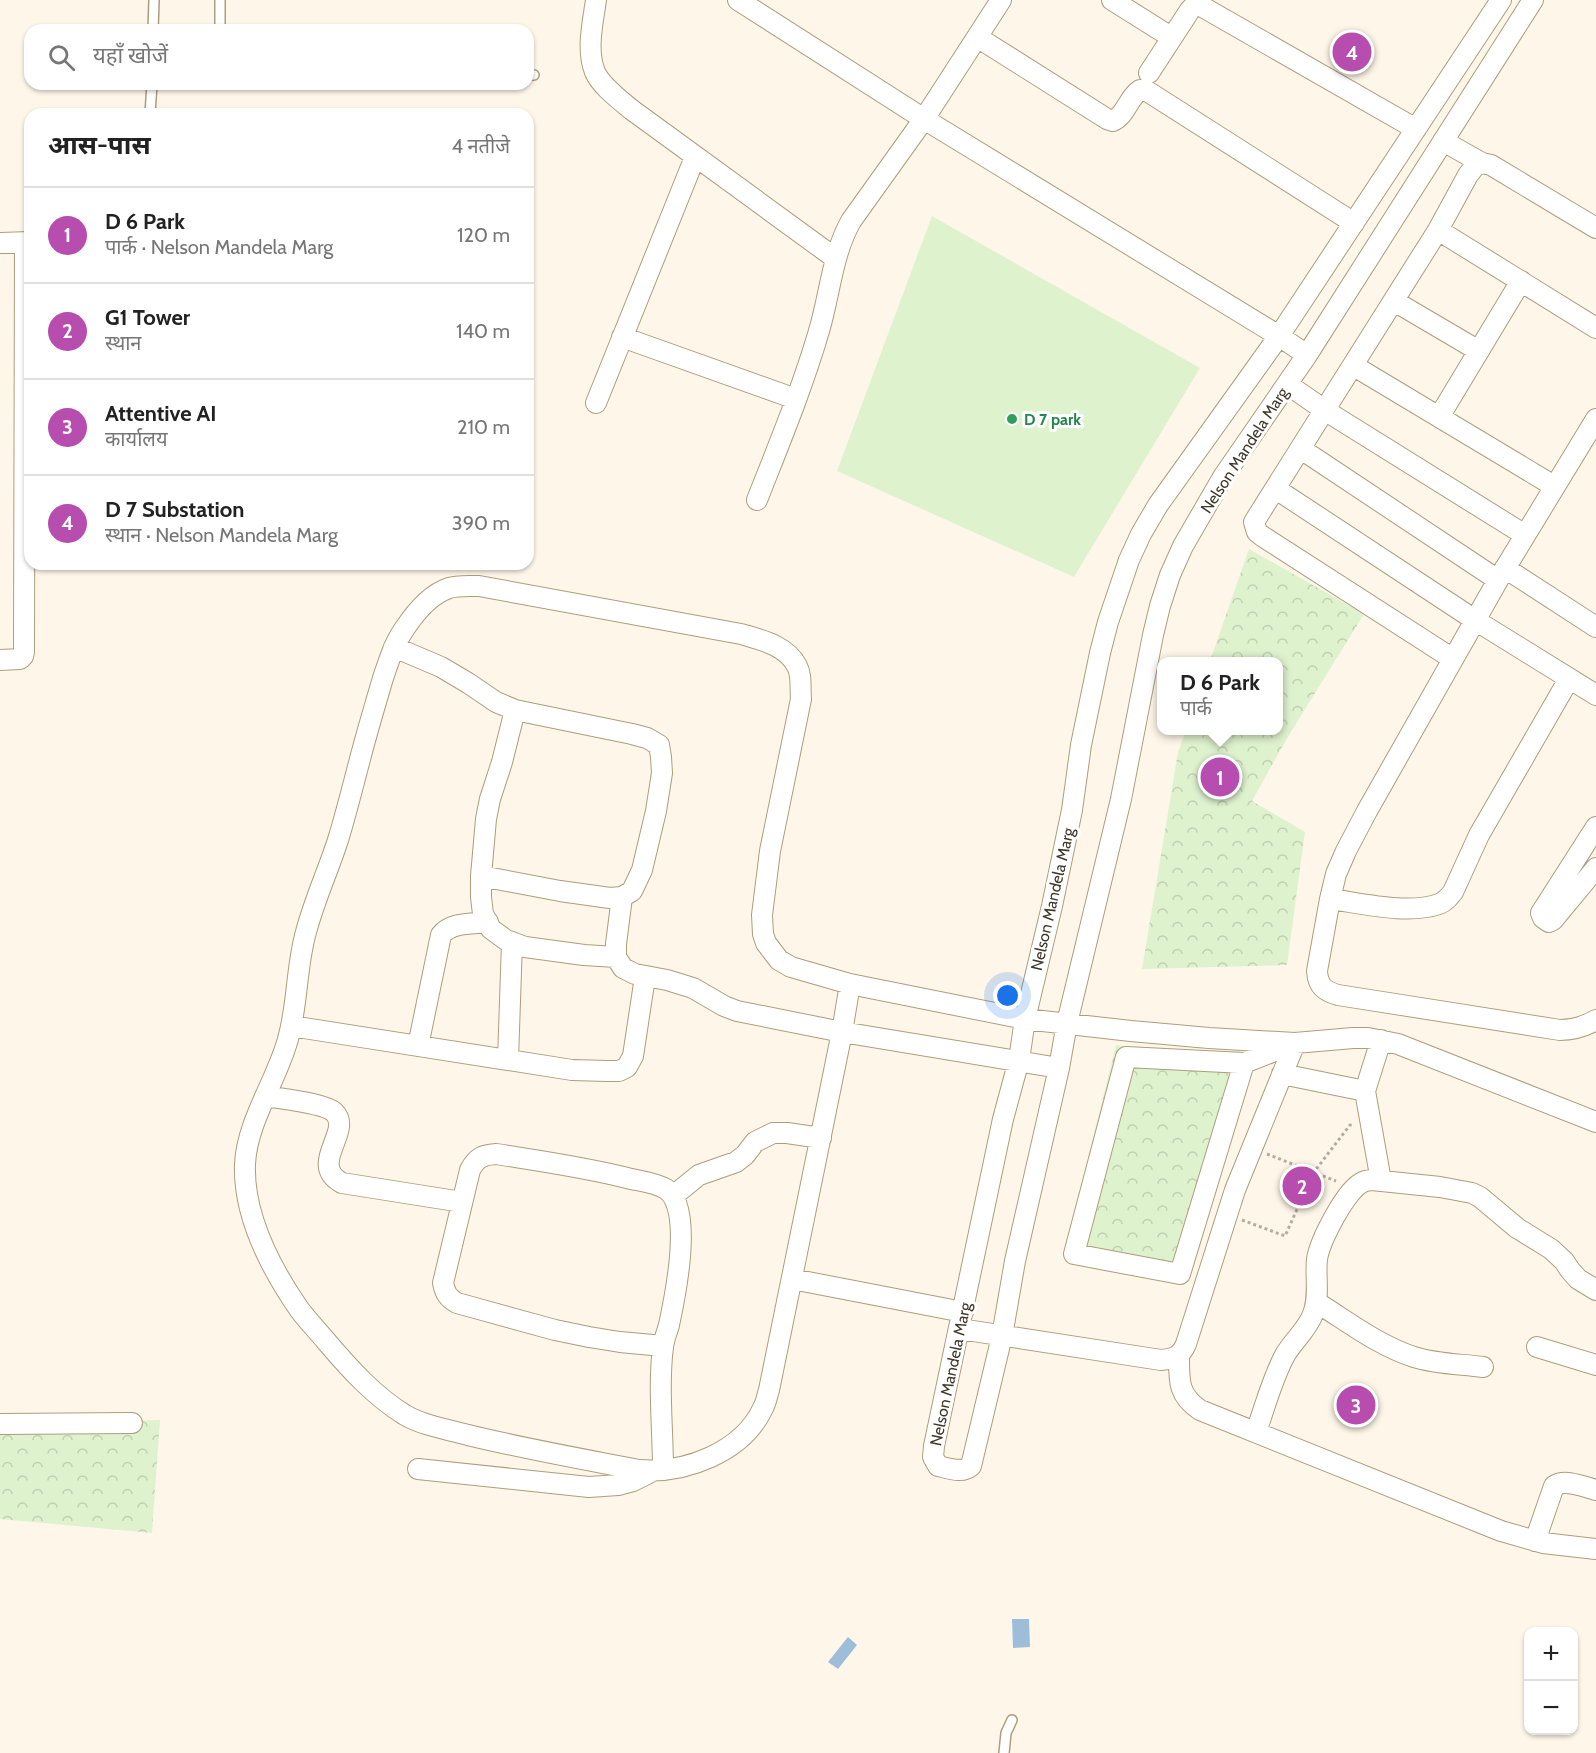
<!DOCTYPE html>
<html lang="hi">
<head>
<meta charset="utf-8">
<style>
  :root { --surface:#fff; --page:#f6f6f6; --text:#222; --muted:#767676; --line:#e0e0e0; --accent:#b64daf }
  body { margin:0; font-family:Cabin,"Noto Sans Devanagari",sans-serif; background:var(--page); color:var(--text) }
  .controls { position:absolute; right:18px; bottom:18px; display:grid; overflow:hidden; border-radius:12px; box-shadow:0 2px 4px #0004 }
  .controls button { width:54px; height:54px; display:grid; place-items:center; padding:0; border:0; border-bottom:2px solid var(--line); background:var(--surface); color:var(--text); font:30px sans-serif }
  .you { position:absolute; left:1008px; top:996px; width:21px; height:21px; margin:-15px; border:4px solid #fff; border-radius:50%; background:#1a73e8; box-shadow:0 0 0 9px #1a73e833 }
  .badge { display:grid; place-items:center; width:39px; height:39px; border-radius:50%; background:var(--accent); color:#fff; font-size:20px; font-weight:700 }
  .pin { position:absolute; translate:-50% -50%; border:3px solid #fff; box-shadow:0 2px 6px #0006 }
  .popup { position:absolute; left:1157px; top:657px; width:126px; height:78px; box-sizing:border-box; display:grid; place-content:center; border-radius:12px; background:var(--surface); filter:drop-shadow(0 2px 4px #0005); font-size:20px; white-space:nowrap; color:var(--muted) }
  .popup b { font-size:22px; color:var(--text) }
  .popup::after { content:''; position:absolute; left:50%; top:100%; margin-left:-12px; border:12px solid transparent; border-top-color:var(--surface) }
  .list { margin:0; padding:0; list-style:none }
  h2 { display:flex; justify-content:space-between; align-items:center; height:78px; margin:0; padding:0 24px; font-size:26px }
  h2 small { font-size:20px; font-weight:400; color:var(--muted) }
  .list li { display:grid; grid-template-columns:39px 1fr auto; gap:18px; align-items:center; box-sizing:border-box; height:96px; padding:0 24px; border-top:2px solid var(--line) }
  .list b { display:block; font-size:22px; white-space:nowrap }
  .list p { margin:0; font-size:20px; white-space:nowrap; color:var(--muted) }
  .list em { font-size:20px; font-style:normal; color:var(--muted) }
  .icon { flex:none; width:33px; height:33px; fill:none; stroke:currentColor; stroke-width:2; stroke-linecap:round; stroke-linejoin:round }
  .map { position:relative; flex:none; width:1596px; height:1753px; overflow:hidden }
  .search { position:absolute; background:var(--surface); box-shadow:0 2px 4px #0004; left:24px; top:24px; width:510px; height:66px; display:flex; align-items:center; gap:15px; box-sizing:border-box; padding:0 21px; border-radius:18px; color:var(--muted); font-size:22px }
  .panel { position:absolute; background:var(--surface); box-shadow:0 2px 4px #0004; left:24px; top:108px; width:510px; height:462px; border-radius:18px }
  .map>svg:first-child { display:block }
  .green { fill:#def2ce }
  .park { fill:url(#park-crowns) }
  .water { fill:#9dbdd9 }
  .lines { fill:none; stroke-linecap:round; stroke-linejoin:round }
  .lane-casing { stroke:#ae9d7c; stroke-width:12 }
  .street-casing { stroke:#ae9d7c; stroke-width:22 }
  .path { stroke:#b4ad9f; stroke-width:3; stroke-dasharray:3 3; stroke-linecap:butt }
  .lane { stroke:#fff; stroke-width:9 }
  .street { stroke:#fff; stroke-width:20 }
  .leisure-dot { fill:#2e9e5b; stroke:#fff; stroke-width:2 }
  .labels { text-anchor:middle; stroke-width:6; stroke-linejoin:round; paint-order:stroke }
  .leisure-label { font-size:16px; font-weight:bold; fill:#27864d; stroke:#fff; text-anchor:start }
  .street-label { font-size:16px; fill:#40392b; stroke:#fff }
</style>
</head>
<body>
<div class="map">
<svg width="1596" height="1753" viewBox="0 0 1596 1753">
  <defs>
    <pattern id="park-crowns" width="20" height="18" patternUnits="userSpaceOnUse" patternTransform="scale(1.5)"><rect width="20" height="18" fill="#def2ce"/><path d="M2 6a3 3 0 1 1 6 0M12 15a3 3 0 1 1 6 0" fill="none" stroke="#c0d0b1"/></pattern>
  </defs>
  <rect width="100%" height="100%" fill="#fef7e9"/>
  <path class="green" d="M932 216 1200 368 1074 577 837 471Z"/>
  <path class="park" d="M1249 549 1364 614 1286 740 1252 801 1305 832 1287 965 1142 969 1178 752 1186 731 1278 730V662L1210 661Z
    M1116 1045 1253 1066 1185 1276 1065 1251Z
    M160 1420 152 1533 0 1519V1424Z"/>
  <path class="water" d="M1012 1619H1029L1030 1647 1013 1648Z
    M848 1637 857 1645 838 1669 828 1662Z"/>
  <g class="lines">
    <g class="lane-casing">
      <path id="lane" d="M220 0V30
        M153 30 154 0
        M528 75H534
        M150 114 152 84
        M1004 1753 1006 1733 1012 1720"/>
    </g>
    <g class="street-casing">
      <path id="street" d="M596 0C593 22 586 50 595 72 601 86 620 100 632 110L835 258
        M738 0 924 119 1279 336 1307 355
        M1112 0 1171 37
        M1501 0 1279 336 1158 505 1141 534 1129 560 1108 622 1100 653 1081 745 1072 810 1052 906 1025 1019 1019 1060 1003 1119 934 1446 933 1457 938 1466C948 1468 962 1474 971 1466L1002 1336 1015 1261 1059 1068 1067 1023 1121 799 1153 635 1160 606 1170 575 1183 546 1223 477 1307 355 1533 0
        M977 37 1107 119 1113 121C1126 115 1128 98 1140 90L1147 91 1354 223
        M1149 73 1190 10 1194 6H1201L1416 129
        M1443 141 1482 163 1491 165 1596 228
        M1438 230 1596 328
        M0 243 30 242
        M1394 301 1479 351
        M622 337 796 399
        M1354 366 1554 486
        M1287 384 1326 411 1525 535
        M596 403 695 157
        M1439 417 1521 281
        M1596 419 1498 580 1367 811 1346 851 1336 874 1330 899 1317 971C1318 986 1324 991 1338 995L1560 1030C1574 1030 1584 1027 1596 1020
        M1301 449 1498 580
        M1276 489 1475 620 1596 695
        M757 500C779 444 802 389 819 331 830 294 832 255 851 221L924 119 1001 0
        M1505 568 1596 627
        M394 647 441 667 468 683 496 702 515 710 632 734 647 738 659 745 661 757 662 773 656 811 642 870 632 891 622 897 610 898 560 891 481 876
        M1453 659 1262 536 1257 532 1254 522 1438 230 1468 175 1475 166 1482 163
        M0 660 20 659 23 656 24 652 25 242
        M515 710 502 762 490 799 486 819 481 876V897L483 914 491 929 506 940 525 947 584 955 616 957
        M1596 827 1541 913 1543 918 1549 922 1553 920 1596 868
        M622 897 616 944V957L623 968 635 974 667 980 693 988 724 1006 737 1011 842 1032 1059 1068
        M1330 899C1361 903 1408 915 1439 904 1445 902 1449 897 1453 892L1479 835 1569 679
        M850 984 842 1032 769 1390C767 1396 766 1403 763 1408 743 1452 685 1474 639 1470 582 1459 525 1449 468 1435 447 1429 424 1426 405 1415 374 1396 349 1368 326 1341 317 1330 307 1320 299 1309 270 1267 243 1215 245 1164 247 1121 277 1080 288 1039 298 1004 296 967 306 932 314 901 328 871 338 840 346 814 353 786 360 759 367 732 375 705 383 678 389 661 394 643 405 628 415 613 431 594 449 588 458 585 469 586 479 586L741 634C761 640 786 645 797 666 802 675 800 688 801 699L770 851 762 915 763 934 766 943 779 960 791 967 850 984 1025 1019 1131 1031 1209 1038 1295 1043 1353 1038H1368L1398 1044 1596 1122
        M291 1026 572 1070 607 1071H619L627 1067 633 1056 645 977
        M418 1046 441 935C451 922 472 924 488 922
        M508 1060 512 942
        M1244 1063 1180 1274 1074 1254 1126 1057 1244 1063 1290 1045
        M1282 1074 1365 1091 1381 1181
        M1365 1091 1381 1040
        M266 1096C281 1099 324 1103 334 1112 354 1131 307 1164 342 1183L462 1202
        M673 1196 699 1175 736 1162 745 1155 755 1142 773 1133H787L821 1138
        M792 1279 963 1312
        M1316 1302C1347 1321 1379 1346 1414 1357 1436 1364 1460 1364 1483 1367
        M960 1329 1161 1360C1174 1359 1181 1356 1186 1344L1235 1190 1295 1043
        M663 1346 620 1342 589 1337 555 1330 457 1303C448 1298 445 1293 443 1283L470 1170C477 1157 483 1155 496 1154 540 1161 584 1167 627 1178 639 1181 654 1182 666 1189 694 1207 675 1297 669 1325 667 1332 664 1339 663 1347 658 1386 663 1430 663 1470
        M1537 1347 1596 1365
        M1179 1356C1179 1381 1178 1395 1200 1410L1501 1531 1543 1543 1596 1549
        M0 1424 132 1423
        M1256 1432C1265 1407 1272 1379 1285 1355 1293 1341 1307 1330 1313 1314 1320 1296 1315 1277 1317 1259 1320 1241 1346 1189 1363 1182 1364 1181 1370 1180 1372 1180L1440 1187 1472 1193 1480 1197 1517 1228 1551 1249 1564 1261 1570 1270 1578 1279 1596 1290
        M418 1469 589 1487 618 1485 633 1481 653 1471
        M1535 1541 1554 1486C1565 1478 1584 1487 1596 1490"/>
    </g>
    <path class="path" d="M1267 1154 1336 1181
      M1242 1220 1285 1236 1314 1172 1350 1125 1354 1126"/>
    <use href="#lane" class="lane"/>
    <use href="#street" class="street"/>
  </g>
  <circle class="leisure-dot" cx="1012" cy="419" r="6"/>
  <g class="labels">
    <g class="leisure-label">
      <text x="1024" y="425">D 7 park</text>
    </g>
    <g class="street-label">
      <text transform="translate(1244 450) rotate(-57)" y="6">Nelson Mandela Marg</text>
      <text transform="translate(1052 899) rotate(-77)" y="6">Nelson Mandela Marg</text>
      <text transform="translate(950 1374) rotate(-78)" y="6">Nelson Mandela Marg</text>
    </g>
  </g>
</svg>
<div class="controls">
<button>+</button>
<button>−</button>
</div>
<div class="you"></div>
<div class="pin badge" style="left:1220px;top:777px">1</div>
<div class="popup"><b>D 6 Park</b>पार्क</div>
<div class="pin badge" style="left:1302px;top:1186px">2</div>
<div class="pin badge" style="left:1356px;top:1405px">3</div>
<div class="pin badge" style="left:1352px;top:52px">4</div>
<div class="search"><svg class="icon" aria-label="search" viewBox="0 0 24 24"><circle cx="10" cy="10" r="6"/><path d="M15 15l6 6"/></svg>यहाँ खोजें</div>
<section class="panel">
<h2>आस-पास<small>4 नतीजे</small></h2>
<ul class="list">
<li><span class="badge">1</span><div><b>D 6 Park</b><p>पार्क · Nelson Mandela Marg</p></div><em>120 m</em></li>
<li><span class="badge">2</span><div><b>G1 Tower</b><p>स्थान</p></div><em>140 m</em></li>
<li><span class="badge">3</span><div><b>Attentive AI</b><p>कार्यालय</p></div><em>210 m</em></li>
<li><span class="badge">4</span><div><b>D 7 Substation</b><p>स्थान · Nelson Mandela Marg</p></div><em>390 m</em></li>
</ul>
</section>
</div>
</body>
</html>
